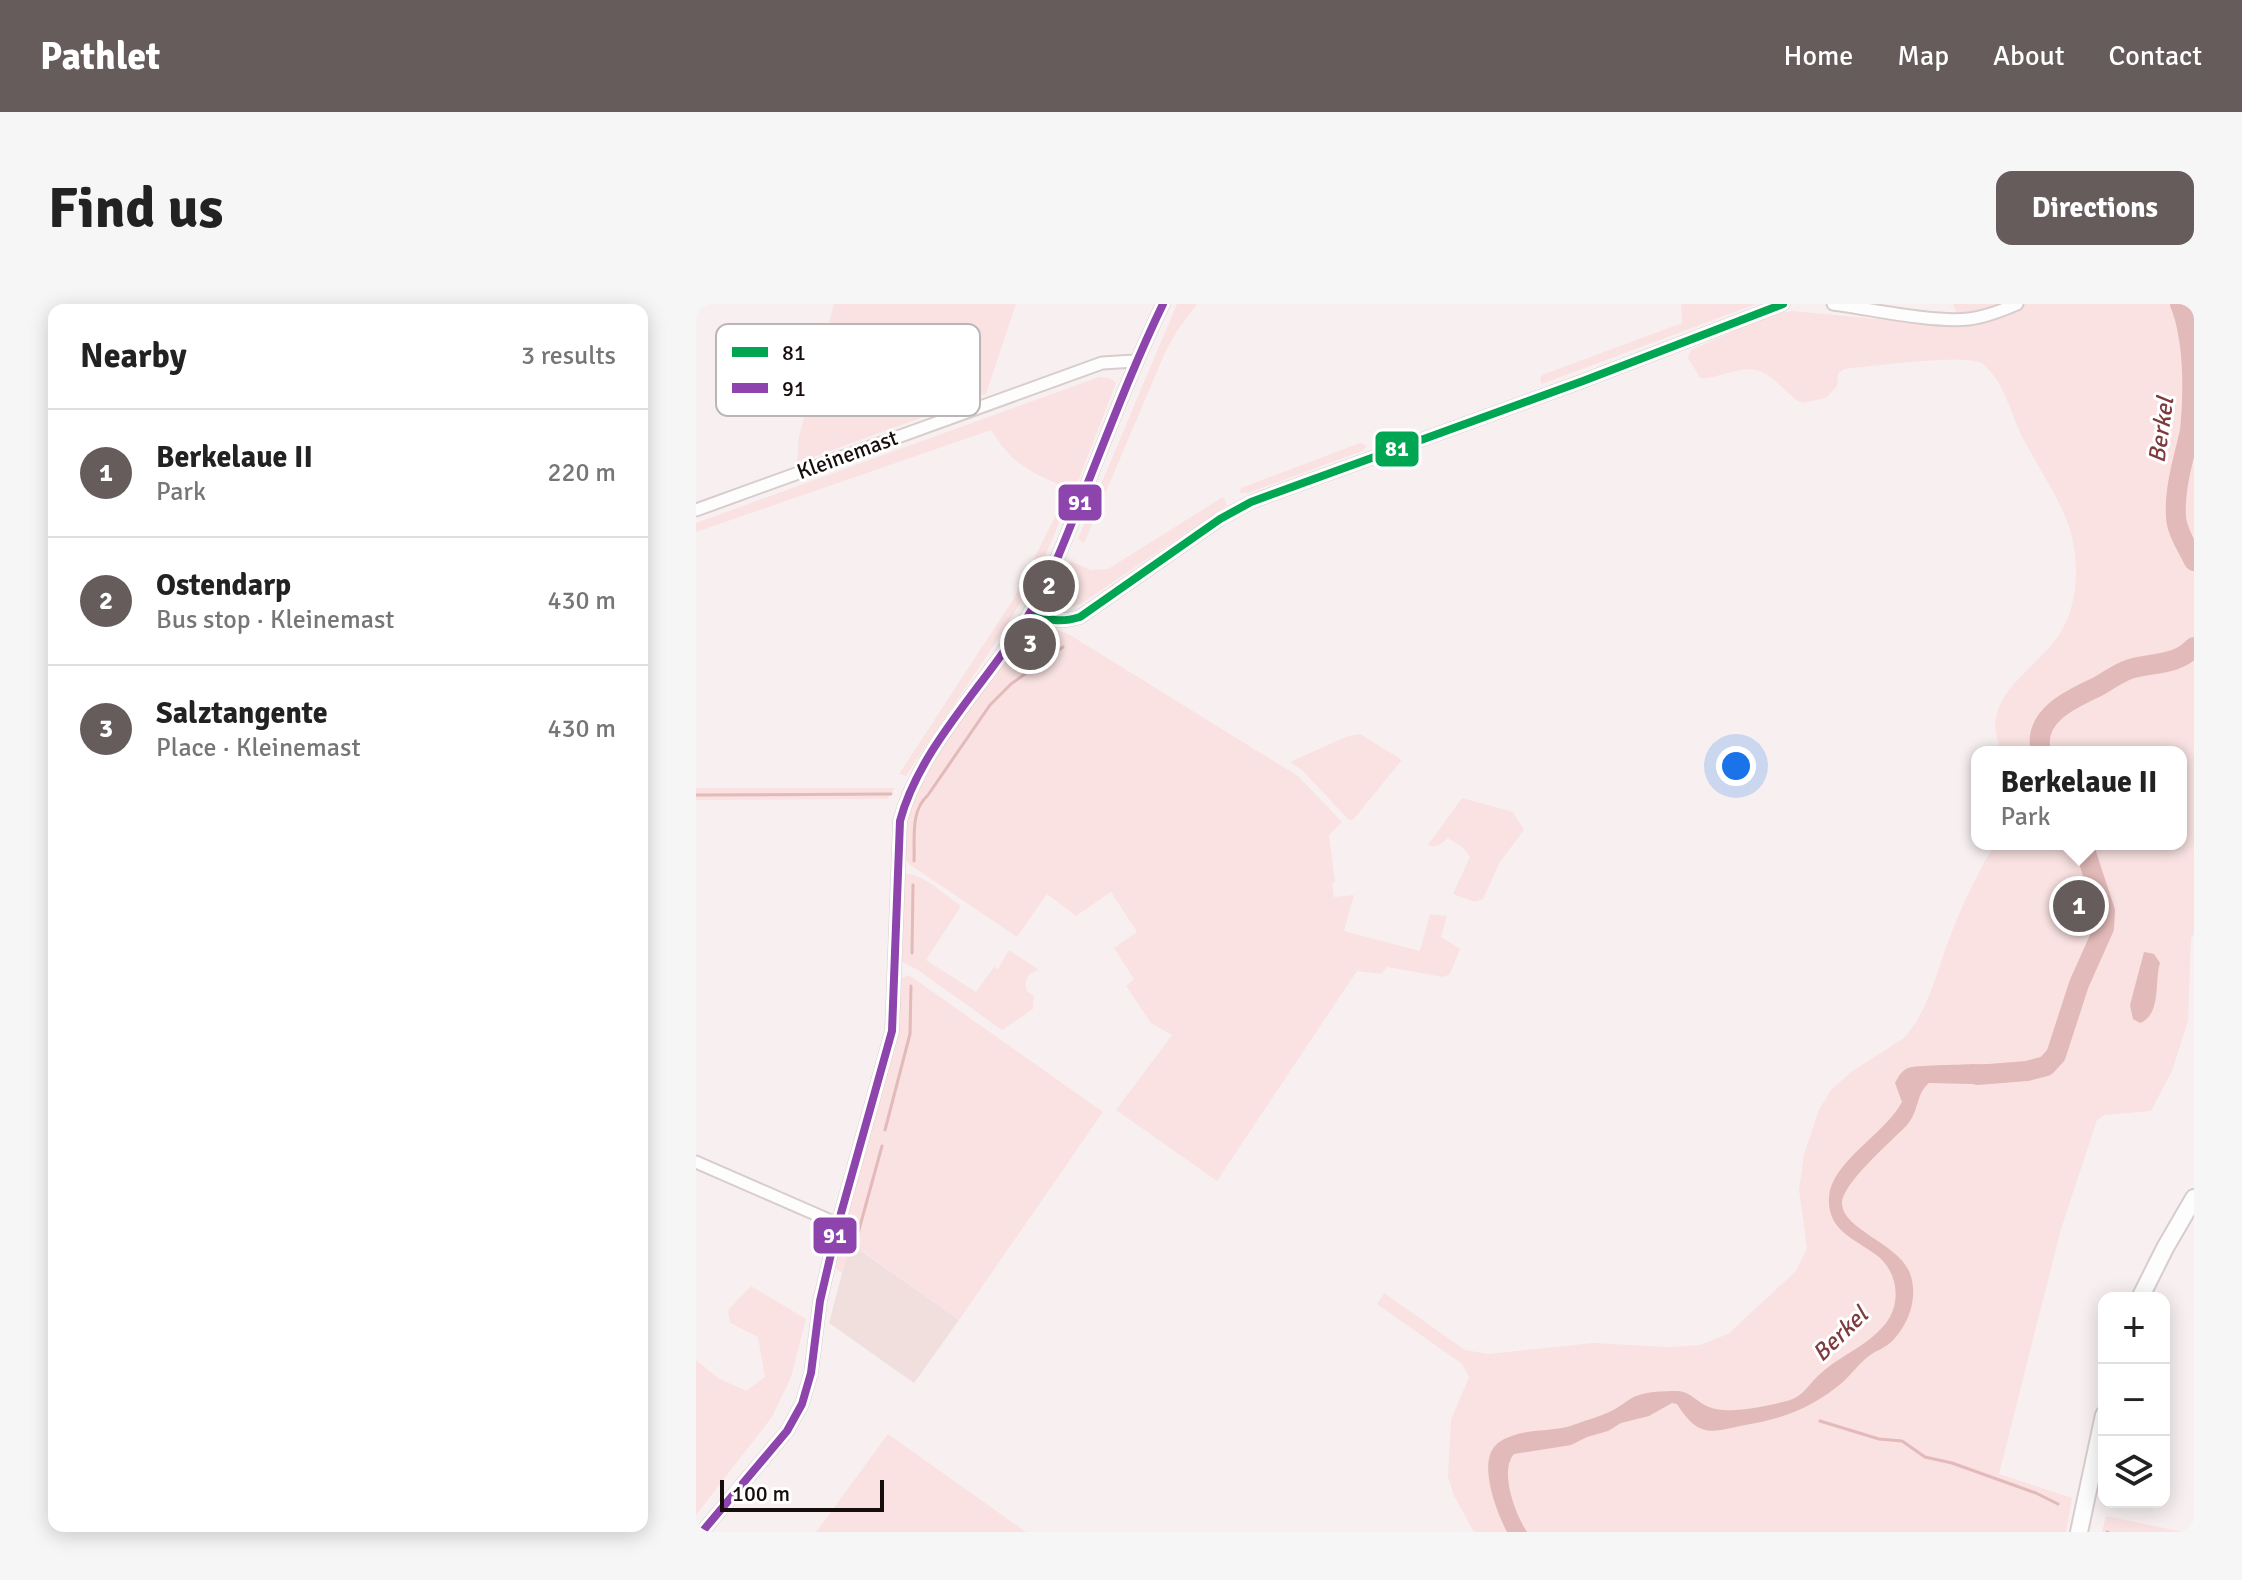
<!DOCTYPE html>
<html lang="en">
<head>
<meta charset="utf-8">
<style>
  :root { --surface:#fff; --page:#f6f6f6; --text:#222; --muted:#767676; --line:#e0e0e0; --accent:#665c5c }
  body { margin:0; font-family:Signika,sans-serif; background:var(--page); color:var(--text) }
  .controls { position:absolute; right:24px; bottom:24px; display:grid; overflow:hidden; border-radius:16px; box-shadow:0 4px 20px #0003 }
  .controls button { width:72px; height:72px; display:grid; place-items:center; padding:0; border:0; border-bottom:2px solid var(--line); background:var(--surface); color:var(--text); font:40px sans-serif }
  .scale { position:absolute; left:24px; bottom:20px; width:164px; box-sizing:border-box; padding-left:8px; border:4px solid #180d0d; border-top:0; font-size:22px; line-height:28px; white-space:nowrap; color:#180d0d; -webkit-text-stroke:6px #fff; paint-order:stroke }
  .you { position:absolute; left:1040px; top:462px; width:28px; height:28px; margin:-20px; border:6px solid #fff; border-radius:50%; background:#1a73e8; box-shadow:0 0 0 12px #1a73e833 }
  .badge { display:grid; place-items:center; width:52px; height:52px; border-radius:50%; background:var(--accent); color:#fff; font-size:26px; font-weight:700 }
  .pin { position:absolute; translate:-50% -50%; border:4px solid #fff; box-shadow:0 2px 8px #0006 }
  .popup { position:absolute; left:1275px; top:442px; width:216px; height:104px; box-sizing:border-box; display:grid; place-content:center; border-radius:16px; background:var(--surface); filter:drop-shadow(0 2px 6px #0005); font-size:26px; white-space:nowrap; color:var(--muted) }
  .popup b { font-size:30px; color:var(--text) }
  .popup::after { content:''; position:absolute; left:50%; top:100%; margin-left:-16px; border:16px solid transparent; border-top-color:var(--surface) }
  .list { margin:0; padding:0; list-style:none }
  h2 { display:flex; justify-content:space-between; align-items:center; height:104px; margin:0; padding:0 32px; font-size:34px }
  h2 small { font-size:26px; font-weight:400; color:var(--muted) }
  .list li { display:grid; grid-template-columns:52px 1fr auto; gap:24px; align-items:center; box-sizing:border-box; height:128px; padding:0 32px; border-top:2px solid var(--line) }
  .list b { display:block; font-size:30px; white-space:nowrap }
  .list p { margin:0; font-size:26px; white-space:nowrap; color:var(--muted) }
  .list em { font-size:26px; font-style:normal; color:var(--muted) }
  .icon { flex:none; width:44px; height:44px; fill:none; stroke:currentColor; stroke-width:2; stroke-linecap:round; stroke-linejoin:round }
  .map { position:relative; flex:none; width:1498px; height:1228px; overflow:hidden; border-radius:16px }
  header { display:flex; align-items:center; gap:48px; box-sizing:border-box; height:112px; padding:0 40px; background:var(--accent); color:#fff }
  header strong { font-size:38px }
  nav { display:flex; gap:44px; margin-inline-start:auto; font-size:28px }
  .intro { display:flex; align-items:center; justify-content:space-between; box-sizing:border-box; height:192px; padding:0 48px }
  h1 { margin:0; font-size:56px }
  .button { padding:20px 36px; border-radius:16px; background:var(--accent); color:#fff; font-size:28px; font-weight:700 }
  main { display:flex; gap:48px; padding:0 48px }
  aside { flex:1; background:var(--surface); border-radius:16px; box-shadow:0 4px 20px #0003 }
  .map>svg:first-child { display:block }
  .built { fill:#f1dfde }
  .green { fill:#f9e2e1 }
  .water { fill:#e2bab9 }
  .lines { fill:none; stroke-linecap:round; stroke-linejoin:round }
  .stream { stroke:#e2bab9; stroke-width:3 }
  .river { stroke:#e2bab9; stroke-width:20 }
  .street-casing { stroke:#d8cdcd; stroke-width:15 }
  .secondary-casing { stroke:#d8cdcd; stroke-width:20 }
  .street { stroke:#fefdfd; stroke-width:11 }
  .secondary { stroke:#fefdfd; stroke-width:16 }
  .bus-1-casing { stroke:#fff; stroke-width:14 }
  .bus-2-casing { stroke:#fff; stroke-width:14 }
  .bus-1 { stroke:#00a651; stroke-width:8 }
  .bus-2 { stroke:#8e44ad; stroke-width:8 }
  .labels { text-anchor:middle; stroke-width:6; stroke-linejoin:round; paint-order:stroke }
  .street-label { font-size:22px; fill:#180d0d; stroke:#fff }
  .water-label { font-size:24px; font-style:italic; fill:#7e3a3c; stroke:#fff }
  .key { fill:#fff; stroke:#bab6b6; stroke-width:2 }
  .key-label { font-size:22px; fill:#180d0d }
  .line-badge { stroke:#fff; stroke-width:3 }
  .badge-label { font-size:22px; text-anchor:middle; font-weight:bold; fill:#fff }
</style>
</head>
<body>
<header>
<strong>Pathlet</strong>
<nav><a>Home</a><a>Map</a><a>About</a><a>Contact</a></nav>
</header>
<div class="intro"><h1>Find us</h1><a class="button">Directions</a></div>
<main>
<aside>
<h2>Nearby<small>3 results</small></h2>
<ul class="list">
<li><span class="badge">1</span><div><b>Berkelaue II</b><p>Park</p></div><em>220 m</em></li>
<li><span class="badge">2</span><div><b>Ostendarp</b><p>Bus stop · Kleinemast</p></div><em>430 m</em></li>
<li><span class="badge">3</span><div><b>Salztangente</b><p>Place · Kleinemast</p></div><em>430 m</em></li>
</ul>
</aside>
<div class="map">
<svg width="1498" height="1228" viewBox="0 0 1498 1228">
  <rect width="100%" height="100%" fill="#f8f0f0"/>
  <path class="built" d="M154 939 263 1016 218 1079 133 1019Z"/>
  <path class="green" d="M138 0H320L290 90 101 159 103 133Z
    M481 0H501L481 27 469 49 388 239 382 235Z
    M985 0H1060L846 80 844 75 846 71 986 19Z
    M1257 0H1498V630L1495 634 1492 717 1476 767 1455 807 1409 811 1401 816 1365 925 1303 1170 1376 1194 1370 1228H778L758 1192 752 1173 755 1116 773 1073 766 1060 681 1000 688 989 769 1046 792 1050 897 1039 972 1043 1004 1041 1032 1030 1100 967 1111 944 1103 886 1108 850 1123 806 1135 786 1155 768 1208 734C1236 702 1241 663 1257 625 1268 597 1283 566 1299 540H1485V448H1306C1280 394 1337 369 1362 332 1379 309 1383 272 1378 244 1373 207 1347 172 1330 140 1315 114 1310 79 1287 60 1274 49 1170 63 1148 65L1142 70 1141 82 1130 94 1106 99C1090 91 1085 77 1066 68 1047 59 1024 75 1004 74L992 54 995 46 1077 10 1096 7 1266 23Z
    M403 73 414 74 420 79 378 188C338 168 320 166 295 126L0 228V219Z
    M664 139 671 142 666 147 552 189H543L545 184Z
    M527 193 531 201 386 299 369 305 362 302 359 294 363 279 374 257 395 266 412 265Z
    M362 207 367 208C333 305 264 386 210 472L203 470 318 294Z
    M343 318 374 331 602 472 646 518 633 531 639 578 636 579 638 593 658 591 648 627 724 647 734 610 751 612 745 633 764 645 754 670 747 673 691 663 685 670 661 667 521 877 420 806 476 731 455 719 430 682 438 675 418 644 441 628 415 588 380 612 351 590 321 633 213 560 206 551 213 495 244 443 329 320Z
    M664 430 706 456 657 516H653L606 466 594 458 652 432Z
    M0 484H199L191 495 0 496Z
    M766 494 817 508 828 526 804 558 787 595 779 598 757 590 774 553 766 543 752 534C746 539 741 545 732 541Z
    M209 570C227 569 250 592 265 602L230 656 280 688 298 663 302 665 313 646 343 666C332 669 327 676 331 687L338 692 337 705 306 726 222 666 206 658 202 649 206 572Z
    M213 671 407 808 263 1016 155 939 146 969 134 961 196 745 202 676Z
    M55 982 110 1015 95 1073 76 1113 0 1211V1056L22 1074 50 1087 69 1073 62 1033 34 1019 32 1006Z
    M192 1130 330 1228H120Z
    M1410 1212 1487 1228H1406Z"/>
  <path class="water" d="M1448 648 1458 650 1464 659C1458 678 1466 710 1444 719L1437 715 1434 701Z
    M1276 760 1307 761 1304 777 1275 780 1233 779C1220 789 1223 808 1211 821 1197 836 1145 880 1146 900 1147 925 1200 939 1213 967 1224 992 1212 1023 1194 1039 1187 1045 1179 1047 1173 1052 1163 1059 1156 1070 1147 1078 1121 1100 1093 1113 1060 1119 1020 1125 1006 1140 981 1100L976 1099 953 1112 925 1119 912 1127 891 1133 875 1141 818 1150C803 1167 819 1210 831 1228H811C801 1209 782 1161 799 1142 805 1135 817 1131 826 1129 844 1125 863 1127 880 1120 893 1115 907 1112 919 1105 925 1102 929 1098 934 1095 947 1087 967 1087 982 1087 995 1088 1002 1099 1013 1103 1032 1111 1072 1102 1091 1097 1108 1092 1111 1082 1123 1071 1144 1051 1171 1043 1190 1019 1206 998 1202 966 1179 950 1157 934 1131 926 1133 893 1135 858 1190 829 1206 798L1199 779C1203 772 1205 767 1212 764 1220 761 1263 761 1276 760Z"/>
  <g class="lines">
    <path class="stream" d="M1496 346 1498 347
      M0 491 195 490
      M218 557C219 534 214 507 232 491L294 401 315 380 367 343
      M216 649 217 581
      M189 826 214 730 215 682
      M161 933 186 842
      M1124 1117 1183 1135 1206 1137 1229 1153 1256 1159 1340 1189 1362 1200
      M1411 1228H1412"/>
    <path class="river" d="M1484 0C1498 34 1498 89 1494 127 1488 154 1478 184 1480 212 1480 227 1492 244 1498 257
      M1345 448C1336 412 1375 395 1401 383 1412 377 1422 369 1434 365 1457 358 1481 362 1498 343
      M1281 771 1331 767 1350 762 1360 751 1383 680 1408 624 1409 607 1387 540"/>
    <g class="street-casing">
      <path id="street" d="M1137 0C1176 5 1236 19 1273 15 1290 13 1305 7 1321 0
        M0 206 406 59 439 57
        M336 307C353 317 364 319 384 313L524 215 555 198 887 77 1087 0
        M0 858 142 920
        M6 1228 91 1127 106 1100 115 1069 124 997 142 920 196 727 204 517C224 441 295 375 335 307 357 270 371 230 387 191 413 126 437 62 467 0"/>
    </g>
    <g class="secondary-casing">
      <path id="secondary" d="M1444 994 1469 944 1498 894
        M1383 1228 1408 1111"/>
    </g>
    <use href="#street" class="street"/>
    <use href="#secondary" class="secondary"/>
    <g class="bus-1-casing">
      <path id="bus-1" d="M336 307C353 317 364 319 384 313L524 215 555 198 887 77 1087 0"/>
    </g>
    <g class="bus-2-casing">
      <path id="bus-2" d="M6 1228 91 1127 106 1100 115 1069 124 997 142 920 196 727 204 517C224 441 295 375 335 307 357 270 371 230 387 191 413 126 437 62 467 0"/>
    </g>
    <use href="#bus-1" class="bus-1"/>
    <use href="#bus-2" class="bus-2"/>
  </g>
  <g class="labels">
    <g class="street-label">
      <text transform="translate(151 150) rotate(-20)" y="8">Kleinemast</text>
    </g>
    <g class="water-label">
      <text transform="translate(1465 126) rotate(-82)" y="8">Berkel</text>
      <text transform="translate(1144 1030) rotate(-44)" y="8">Berkel</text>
    </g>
  </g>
  <rect x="20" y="20" width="264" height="92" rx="12" class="key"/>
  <rect x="36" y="43" width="36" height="10" fill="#00a651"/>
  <rect x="36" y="79" width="36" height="10" fill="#8e44ad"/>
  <g class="key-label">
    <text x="86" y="56">81</text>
    <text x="86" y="92">91</text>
  </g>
  <g class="line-badge">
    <rect x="678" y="126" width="46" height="38" rx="8" fill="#00a651"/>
    <rect x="361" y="179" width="46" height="39" rx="8" fill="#8e44ad"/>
    <rect x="116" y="912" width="46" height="39" rx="8" fill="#8e44ad"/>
  </g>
  <g class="badge-label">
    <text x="701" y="152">81</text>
    <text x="384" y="206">91</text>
    <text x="139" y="939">91</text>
  </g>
</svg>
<div class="controls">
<button>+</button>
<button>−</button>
<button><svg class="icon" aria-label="layers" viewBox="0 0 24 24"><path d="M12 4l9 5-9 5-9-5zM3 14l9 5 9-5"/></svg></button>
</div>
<div class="scale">100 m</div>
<div class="you"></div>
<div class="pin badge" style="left:1383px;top:602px">1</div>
<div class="popup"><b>Berkelaue II</b>Park</div>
<div class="pin badge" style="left:353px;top:282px">2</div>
<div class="pin badge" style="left:334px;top:340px">3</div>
</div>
</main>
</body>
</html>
